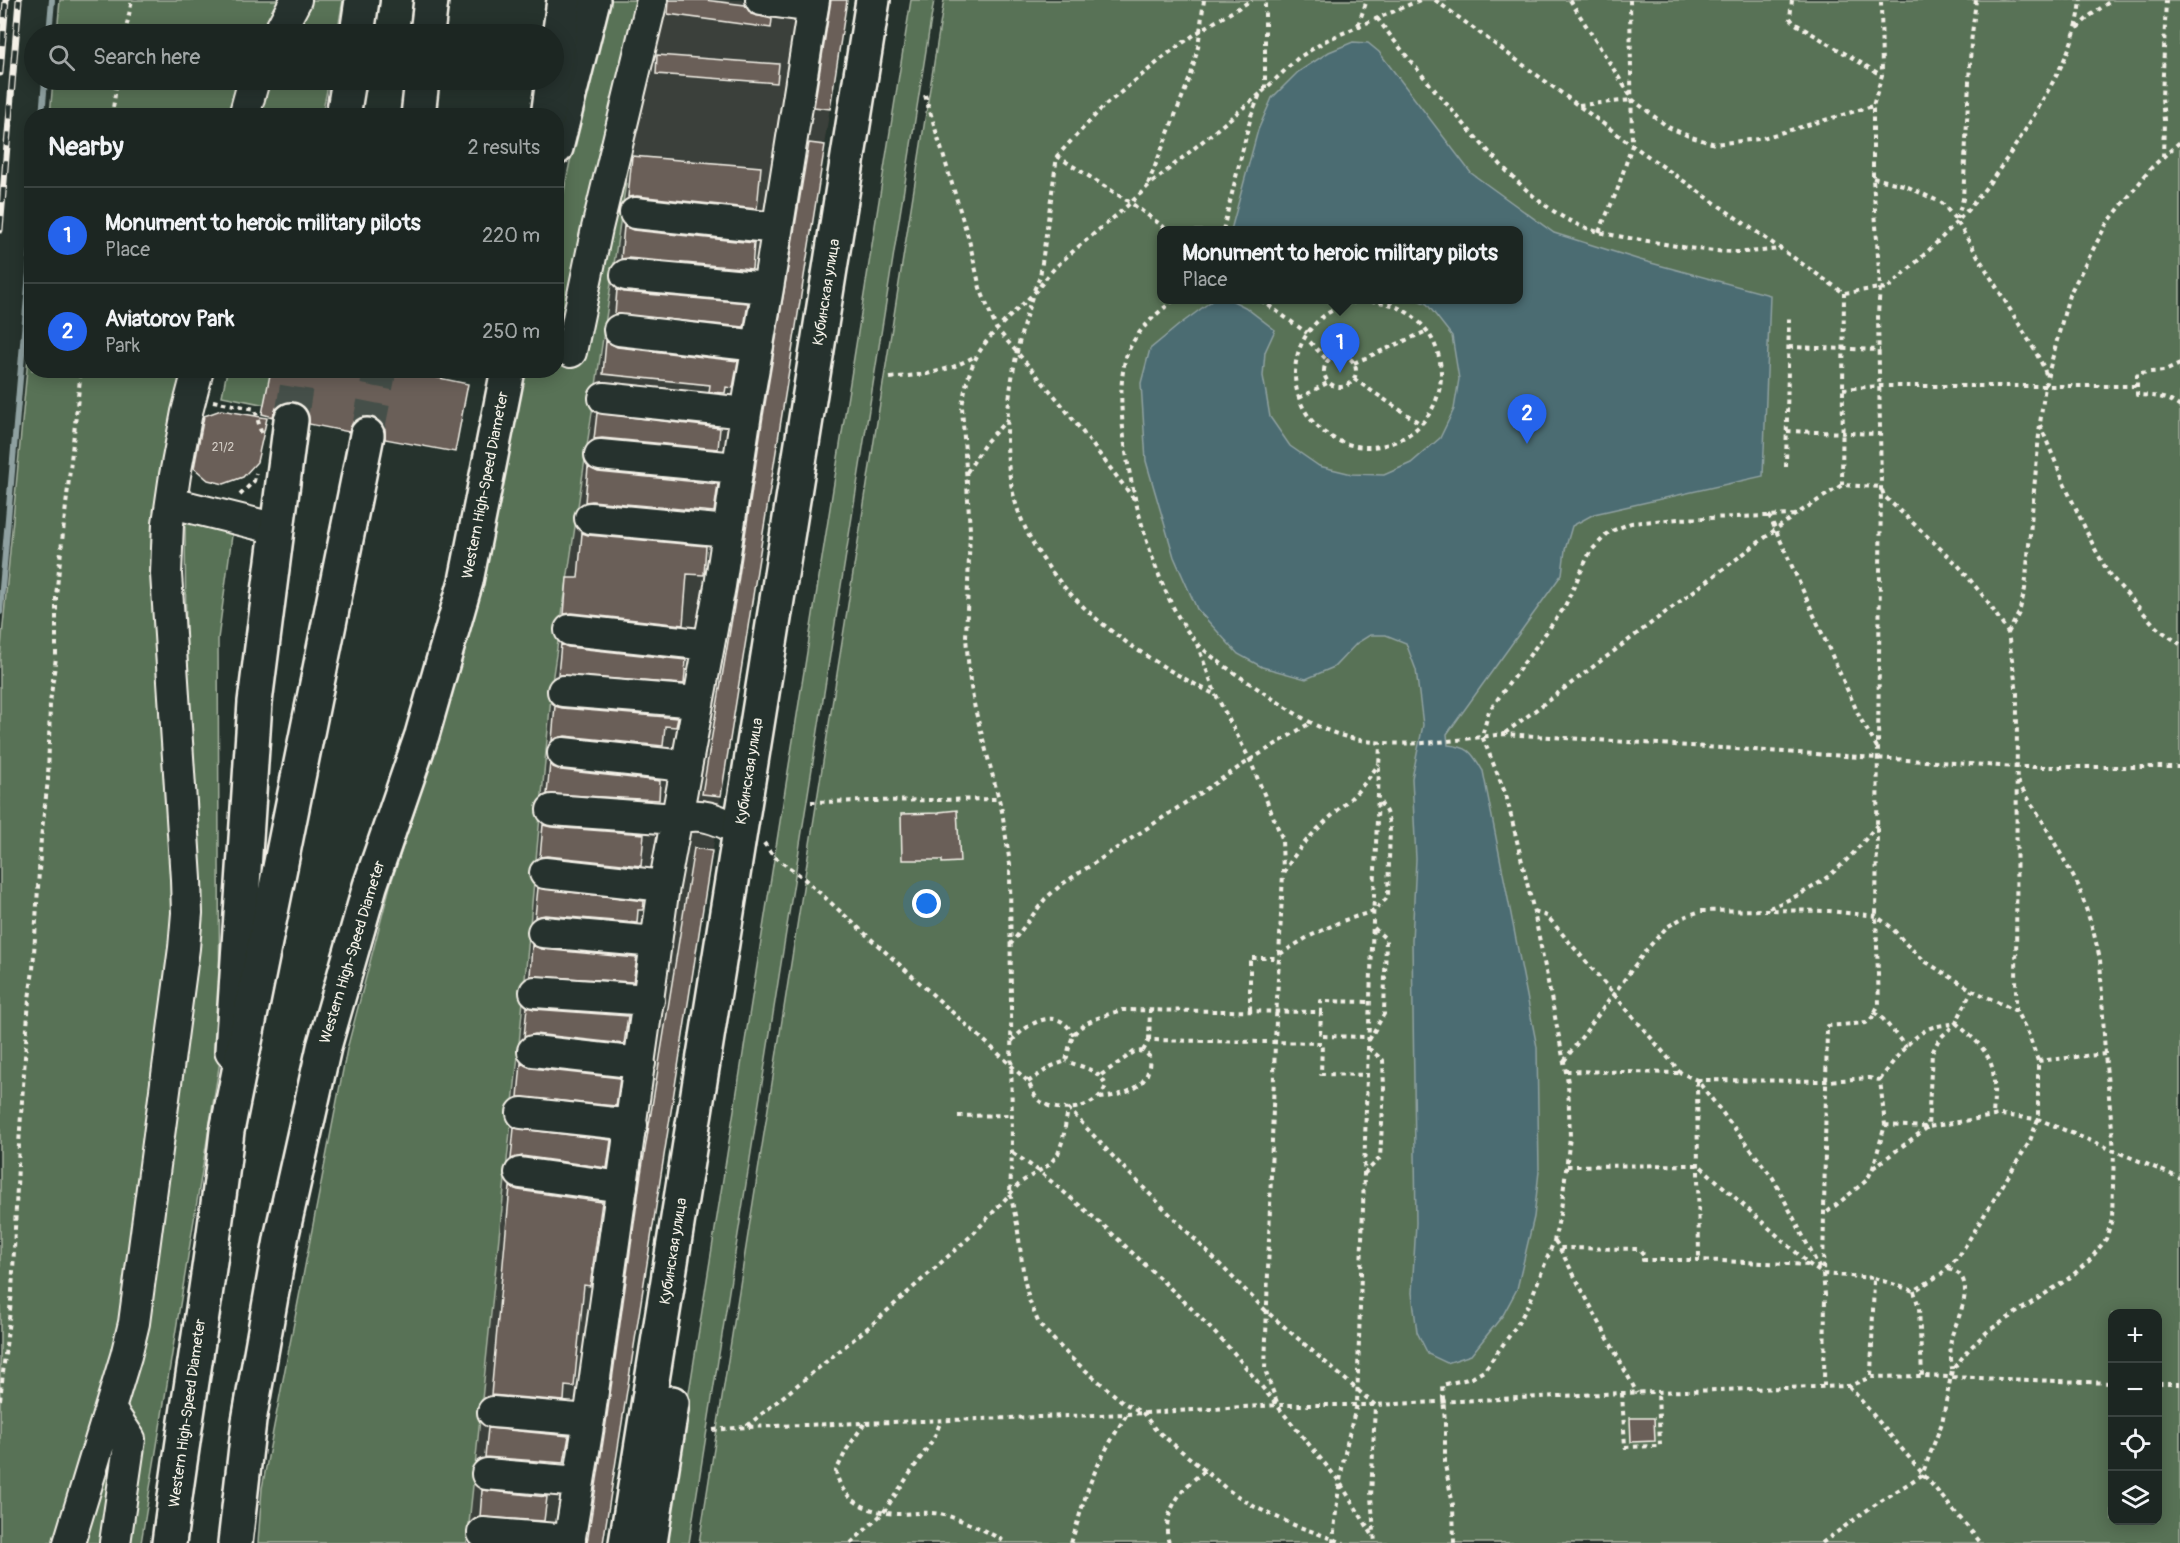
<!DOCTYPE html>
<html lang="en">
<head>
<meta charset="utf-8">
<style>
  :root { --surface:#1c2622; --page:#252e2a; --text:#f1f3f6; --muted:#a0a5a5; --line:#3a4340; --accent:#2563eb }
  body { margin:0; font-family:Pangolin,sans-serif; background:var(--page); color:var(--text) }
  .controls { position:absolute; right:18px; bottom:18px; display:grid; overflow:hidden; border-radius:12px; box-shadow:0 3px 15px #0003 }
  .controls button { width:54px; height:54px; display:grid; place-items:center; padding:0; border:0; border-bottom:2px solid var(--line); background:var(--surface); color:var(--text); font:30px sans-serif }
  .you { position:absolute; left:927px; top:904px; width:21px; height:21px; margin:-15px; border:4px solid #fff; border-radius:50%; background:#1a73e8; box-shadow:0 0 0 9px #1a73e833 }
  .badge { display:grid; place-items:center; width:39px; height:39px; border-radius:50%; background:var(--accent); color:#fff; font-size:20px; font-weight:700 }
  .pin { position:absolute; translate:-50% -50px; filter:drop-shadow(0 2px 3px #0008) }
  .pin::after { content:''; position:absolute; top:32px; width:21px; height:18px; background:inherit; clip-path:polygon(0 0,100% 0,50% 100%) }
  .popup { position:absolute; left:1157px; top:226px; width:366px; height:78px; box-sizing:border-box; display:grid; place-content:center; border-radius:12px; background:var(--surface); filter:drop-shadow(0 2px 4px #0005); font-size:20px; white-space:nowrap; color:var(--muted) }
  .popup b { font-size:22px; color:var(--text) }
  .popup::after { content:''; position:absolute; left:50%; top:100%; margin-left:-12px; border:12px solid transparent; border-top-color:var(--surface) }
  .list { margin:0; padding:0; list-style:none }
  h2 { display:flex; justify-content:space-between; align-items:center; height:78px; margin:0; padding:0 24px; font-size:26px }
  h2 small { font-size:20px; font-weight:400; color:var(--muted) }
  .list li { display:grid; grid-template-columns:39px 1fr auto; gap:18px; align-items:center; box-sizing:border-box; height:96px; padding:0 24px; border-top:2px solid var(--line) }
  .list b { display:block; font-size:22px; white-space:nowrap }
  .list p { margin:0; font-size:20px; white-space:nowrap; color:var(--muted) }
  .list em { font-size:20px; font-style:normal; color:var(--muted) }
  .icon { flex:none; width:33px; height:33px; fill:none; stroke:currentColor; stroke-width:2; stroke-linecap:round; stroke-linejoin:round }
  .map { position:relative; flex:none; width:2180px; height:1543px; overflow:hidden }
  .search { position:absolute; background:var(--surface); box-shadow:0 3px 15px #0003; left:24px; top:24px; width:540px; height:66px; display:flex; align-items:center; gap:15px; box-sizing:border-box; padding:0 21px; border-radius:33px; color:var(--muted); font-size:22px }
  .panel { position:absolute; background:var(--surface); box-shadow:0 3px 15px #0003; left:24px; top:108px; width:540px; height:270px; border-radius:24px }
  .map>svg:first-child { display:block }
  .built { fill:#3b403a }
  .green { fill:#597257; stroke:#a6b2a0; stroke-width:1.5; fill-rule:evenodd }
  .water { fill:#4b6c72; stroke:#8fa1a1; stroke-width:1.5 }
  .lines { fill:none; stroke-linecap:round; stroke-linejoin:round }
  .stream { stroke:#8fa1a1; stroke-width:6 }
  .building { fill:#6b5f58; stroke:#f4f1e8; stroke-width:1.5 }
  .major-tunnel { stroke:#455049; stroke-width:33; stroke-dasharray:33 16; stroke-linecap:butt }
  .highway-tunnel { stroke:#455049; stroke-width:33; stroke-dasharray:33 16; stroke-linecap:butt }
  .minor-casing { stroke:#f4f1e8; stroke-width:34 }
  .major-casing { stroke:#f4f1e8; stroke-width:38 }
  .highway-casing { stroke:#f4f1e8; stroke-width:38 }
  .path { stroke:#f4f1e8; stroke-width:4; stroke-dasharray:4.5 4.5; stroke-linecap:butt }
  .minor { stroke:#26332d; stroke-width:30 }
  .major { stroke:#26332d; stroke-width:33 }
  .highway { stroke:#26332d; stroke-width:33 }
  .rail-casing { stroke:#f4f1e8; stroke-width:7 }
  .rail { stroke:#26332d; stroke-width:4.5; stroke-dasharray:14; stroke-linecap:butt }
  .labels { text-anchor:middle; stroke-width:4.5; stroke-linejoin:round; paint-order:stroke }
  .number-label { font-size:12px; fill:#d2ccc4 }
  .street-label { font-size:15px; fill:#f4f1e8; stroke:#26332d }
</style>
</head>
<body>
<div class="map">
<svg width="2180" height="1543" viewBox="0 0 2180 1543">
  <rect width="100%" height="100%" fill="#26332d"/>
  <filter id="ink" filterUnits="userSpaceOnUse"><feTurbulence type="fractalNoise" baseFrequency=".0167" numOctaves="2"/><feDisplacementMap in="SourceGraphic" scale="12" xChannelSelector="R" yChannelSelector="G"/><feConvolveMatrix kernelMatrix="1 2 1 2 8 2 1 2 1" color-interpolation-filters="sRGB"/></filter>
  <g filter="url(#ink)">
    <path class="built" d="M664 0H847L603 1543H467L518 1055 553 675 630 156Z"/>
    <path class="green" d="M60 0H283L260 34H57Z
      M305 0H343L337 34H287Z
      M608 0H644L557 355 664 0 630 156 553 675 518 1055 467 1543H258L262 1488 347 1049 390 886 438 740 480 586 526 371 556 370 557 225 586 83Z
      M911 0H934L689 1543H665Z
      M944 0H2180V1543H699ZM1162 230H1518V300H1162ZM2112 1314H2158V1520H2112Z
      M53 80H240L233 115 50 116Z
      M265 80H329L322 115 257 116Z
      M31 326 32 370 183 371 176 890 170 960 120 1341 57 1543H0V658Z
      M227 371H273L266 405 222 396Z
      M185 516 233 528 218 639 220 1061 141 1543H121L119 1409 172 1117 186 660Z
      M114 1425 124 1439 109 1543H78Z"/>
    <path class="water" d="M1353 42 1368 43 1379 52 1471 173 1554 233 1640 260 1770 295 1763 476 1594 514 1572 526 1565 550 1562 574 1447 734 1448 745C1470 747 1472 753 1483 771L1537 1047 1539 1171 1534 1217 1517 1289 1503 1315 1471 1355 1447 1363 1428 1354 1417 1332 1412 1293 1416 1223 1412 941 1416 859 1412 778 1423 725 1416 670 1406 643 1386 635H1370L1357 643 1334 667 1306 679 1262 667 1238 654 1197 609 1174 557 1146 461 1141 383 1150 349 1179 325 1213 300H1231L1245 307 1275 330 1265 352 1263 376 1270 417 1290 446 1319 466 1352 474 1384 475 1411 463 1440 438 1454 409 1459 379 1452 336 1427 304 1418 300H1518V230H1231L1258 130 1272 98 1298 72 1329 52Z"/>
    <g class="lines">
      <path class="stream" d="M49 34 52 0
        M42 116 45 80
        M0 612 32 238"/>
    </g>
    <path class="building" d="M669 0H705L745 5 751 14 772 19 771 28 668 14Z
      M831 0H847L830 109 814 107Z
      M657 55 779 64 777 83 656 74Z
      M809 143 825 145 721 796 702 794 737 589 763 416Z
      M632 156 761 167 757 209 637 196 628 197Z
      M624 226 633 230 754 243 752 269 628 258 621 259Z
      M617 289 624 292 748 303 744 327 615 314Z
      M606 341 617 347 738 361 733 388 726 387 725 393 709 392 710 385 603 374Z
      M271 370H401L468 384 455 452 385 439V430L380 421 370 417H362L353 422 349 432 309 424 308 412 303 405 294 402 283 403 276 408 273 417 262 414Z
      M221 410 267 418 257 462 243 477 224 484 208 480 194 468 204 416Z
      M597 413 720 428 718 449 602 438 594 439Z
      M588 467 598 472 718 484 714 512 592 501 585 502Z
      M582 533 588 535 706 546 704 575 687 574 683 625 572 613 564 614 567 578H578Z
      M561 644 568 647 686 660 684 684 558 675Z
      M555 706 562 708 678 718 676 727 665 726 663 746 565 736 552 740Z
      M550 763 553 767 561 770 660 781 659 800 547 794Z
      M957 810 960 862 942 863V860H902L901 814 939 813V812Z
      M543 825 551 827 644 834 641 866 547 856 540 857Z
      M694 848 712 851 603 1543H587L606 1423 641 1174Z
      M538 888 644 901 643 910H638L637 923 545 915 535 917Z
      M532 945 541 949 637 958 633 982 530 976Z
      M527 1007 534 1009 628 1016 624 1044 535 1034 524 1037Z
      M521 1063 531 1068 620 1078 616 1106 518 1097Z
      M514 1128 611 1140 607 1168 522 1156 511 1159Z
      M510 1187 518 1190 602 1202 590 1286 584 1285 574 1387 565 1386 564 1401 491 1395Z
      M1630 1418H1654L1655 1441 1631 1442Z
      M488 1428 569 1436 564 1463 485 1457Z
      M482 1490 547 1497 544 1521 480 1517Z"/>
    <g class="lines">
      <path class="major-tunnel" d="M291 420 299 370"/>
      <path class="highway-tunnel" d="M367 435 380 370"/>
      <g class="minor-casing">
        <path id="minor" d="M761 0 813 7
          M278 34 296 0
          M244 116 254 80
          M635 213 777 228
          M626 275 768 288
          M619 330 758 346
          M571 352 597 228 652 0
          M604 398 746 413
          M600 455 737 468
          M172 503 277 529
          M590 518 728 531
          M570 630 709 645
          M563 691 698 702
          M563 753 685 766
          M552 810 676 819C701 811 717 819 740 830
          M545 873 664 886
          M543 932 656 942
          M535 992 649 1000
          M533 1051 640 1063
          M522 1113 632 1125
          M520 1173 622 1187
          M110 1409 130 1439 115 1543
          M493 1412 589 1420
          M487 1474 579 1482
          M483 1533 570 1540
          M69 1543 126 1356 134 1323 184 948 187 913 186 879 166 574 168 523 175 475 187 412 198 370
          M569 1543 589 1420 664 886 720 586 746 413 768 288 814 0"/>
      </g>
      <g class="major-casing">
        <path id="major" d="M357 34 362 0
          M343 116 349 80
          M556 148 593 0
          M232 1051 255 702 291 420
          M626 1543 873 0
          M650 1543 672 1403"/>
      </g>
      <g class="highway-casing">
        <path id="highway" d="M427 34 431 0
          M554 76 564 0
          M418 116 422 80
          M548 116 553 80
          M169 1543C186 1406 212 1269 227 1131L367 435
          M235 1543 249 1421 282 1234 324 1047 370 886 422 735 466 581 508 370"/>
      </g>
      <path class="path" d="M1435 0 1632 145 1844 293 1880 288 1887 289C1919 260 1953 229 1981 194 2005 163 2027 129 2046 94 2063 65 2078 34 2081 0
        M1570 0 1633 100 1668 127 1691 137 1715 144 1759 139 1873 106
        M1792 0 1790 18 1794 23 1881 75
        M1377 18C1406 57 1438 94 1470 131 1500 164 1531 201 1572 222 1600 236 1634 238 1665 244 1702 251 1740 255 1778 249
        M1358 25 1367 0
        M2077 28 2091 15 2112 0
        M125 34 132 0
        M1265 89V0
        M1260 94 1147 187C1119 216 1086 238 1057 266 1047 275 1040 288 1030 297 990 336 970 349 962 407L970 530 966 638 970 682 975 709 1002 811 1010 864 1012 1153 1010 1193 1017 1224 1024 1278 1029 1300 1039 1324 1071 1358 1124 1403 1143 1413 1155 1429 1228 1490 1255 1507 1294 1525 1344 1543
        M925 95 969 240 980 288 996 328 1058 400 1134 499
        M1579 105 1633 100
        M112 116 117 80
        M1057 156 1131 203 1168 230
        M2163 157 2164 120 2162 98 2166 0
        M1873 178 1904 185 1942 203 1956 220 2034 349 2043 366 2047 377
        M1148 184 1191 75 1198 47 1204 0
        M1957 219 1963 199 1971 43 1976 0
        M1223 230 1251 116 1260 94 1298 58 1327 40 1420 0
        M1599 232 1617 191 1632 145 1630 0
        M1034 290 1040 277 1057 156 1103 107 1170 52 1201 30 1252 0
        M1032 297C1011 361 995 448 1019 513 1051 599 1137 656 1216 695
        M1174 300C1156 314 1136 331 1127 354 1105 417 1151 595 1197 643 1218 664 1246 680 1270 697 1289 709 1308 723 1329 731 1384 753 1447 741 1504 734L2016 767H2180
        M1261 300 1307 333
        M1295 374a73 73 0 1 1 146 0a73 73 0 1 1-146 0Z
        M1310 342 1328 361
        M1789 347 1880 350
        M1324 371a16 16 0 1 1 32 0a16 16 0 1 1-32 0Z
        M1354 363 1427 331
        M2180 364 2165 371 2137 373V395C2153 396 2167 396 2180 407
        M890 378 927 374 953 367 974 357
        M1354 379 1421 424
        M1843 389 1879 386H2137
        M1299 398 1329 382
        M213 401 255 409 262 436
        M2040 425 2068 492 2095 549 2109 574 2157 628 2180 644
        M1787 431 1879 434
        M1786 467 1789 318
        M967 472 986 442 1008 419
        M1842 485 1844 293
        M1882 490 1884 496 1958 565 1988 602 2008 633 2017 693 2016 1011
        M240 495 254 481 256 473
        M1769 515 1860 718 1878 749
        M2008 633 2019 613 2025 589 2040 424 2045 386 2069 295 2106 225 2152 167 2180 142
        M1197 644 1216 695 1250 760 1282 838 1283 873 1275 1042 1265 1370 1278 1405
        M1505 733 1795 515 1842 485 1881 487
        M811 802 998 799
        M764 843 773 856 801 876 1011 1065C1016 1071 1023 1076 1028 1082 1032 1088 1034 1098 1041 1102 1060 1115 1099 1109 1106 1085 1097 1068 1083 1068 1066 1061
        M1284 873C1299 843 1325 822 1349 800 1360 790 1370 776 1379 764
        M1769 908C1822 887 1842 869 1877 825
        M1534 912 1547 916 1681 1073 1697 1080 1773 1178 1822 1273
        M1010 945 1045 899 1061 885 1250 760 1310 723
        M1280 954 1308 937 1342 921 1374 911 1388 897 1390 825 1386 812 1379 800
        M1250 1010V958H1279
        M1321 1012 1320 1036 1368 1037
        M1874 1012 1883 1019 1906 1047
        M1149 1040 1150 1010
        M1369 1040 1384 1014 1386 939 1374 928
        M1012 1041C1028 1022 1059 1005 1073 1035
        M1143 1051 1149 1040 1322 1043 1321 1074 1367 1075
        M1564 1061 1647 949 1667 927 1684 917 1701 911 1766 910 1829 911 1876 916 1891 927 1907 945 1926 962 1972 990 2016 1011 2028 1033 2038 1061V1119L2030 1141 1959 1256 1941 1274 1914 1291
        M2038 1061 2105 1054
        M1566 1071 1681 1073
        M1697 1080 1827 1081 1869 1078 1880 1080 1885 1125 1873 1168 1867 1180 1825 1214
        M1880 1080C1893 1062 1907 1040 1928 1029 1936 1025 1947 1025 1956 1023 1996 1057 1996 1064 1993 1116
        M1697 1081 1699 1260
        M1028 1082 1052 1066 1066 1061C1068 1053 1070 1040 1075 1033 1085 1020 1107 1015 1122 1010L1321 1012V1001L1370 1002
        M1100 1098C1124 1095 1153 1088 1149 1056L1143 1051 1134 1052 1101 1075
        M1068 1108 1121 1165 1266 1311 1375 1405 1371 1497 1375 1543
        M958 1116 1012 1115
        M1885 1125 1928 1127 2000 1115 2038 1119 2180 1178
        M1013 1153 1039 1171 1105 1227 1188 1305 1234 1353 1339 1481 1375 1539
        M1567 1166 1699 1165 1810 1265 1823 1274 1874 1278 1871 1377
        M1873 1168 1928 1127 1932 1053 1939 1039 1956 1023 1972 990
        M1364 1174 1380 1158 1384 1089 1383 1060 1368 1048
        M1555 1241 1560 1248 1639 1249 1644 1255 1643 1260H1699L1810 1265
        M1560 1249 1637 1393
        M1948 1269C1980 1276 1958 1317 1952 1335 1949 1345 1951 1359 1952 1369
        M1874 1278 1914 1291
        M1914 1291 1919 1308 1922 1376
        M2158 1384H2180
        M1824 1386 1825 1295 1823 1274 1827 1026 1866 1023 1872 1018 1879 1004 1876 916 1881 487 1878 314 1880 288 1873 178V106L1882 75 1881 0
        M1849 1386 1981 1543
        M1622 1393 1625 1447 1660 1446 1658 1392
        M0 1400 12 1292 19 1144 29 999 33 970 41 838 48 780 50 703 56 657V596L81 370
        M864 1424 847 1449 836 1471C841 1501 869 1513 898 1514 911 1514 926 1511 940 1514 960 1518 989 1532 1007 1543
        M747 1426 870 1326 972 1235 1021 1182 1049 1165 1058 1154 1063 1139 1068 1109
        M713 1430 746 1427 1127 1414 1278 1405H1375L1622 1393 1849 1386 1871 1377 1922 1376 2112 1383
        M851 1543 883 1513 934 1438 941 1421
        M1071 1543C1076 1528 1080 1513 1085 1498 1094 1468 1111 1440 1127 1414
        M1169 1543C1160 1515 1182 1486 1205 1471
        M1333 1543C1337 1495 1343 1451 1357 1405L1367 1075 1380 743
        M1454 1543 1453 1505 1445 1465V1422L1442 1385 1472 1378 1484 1371 1517 1325 1529 1304 1554 1241 1561 1210 1570 1137 1568 1082 1534 912 1506 795 1482 736 1489 711 1564 608 1590 552 1609 532 1631 523 1678 519 1795 515
        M1822 1543 1870 1508 1922 1475 1942 1423 1952 1370 1970 1348 1988 1331 2068 1279 2089 1261 2106 1239 2112 1219 2114 1150 2105 1054 2100 959 2093 930 2079 887 2042 820 2017 781"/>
      <use href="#minor" class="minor"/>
      <use href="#major" class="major"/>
      <use href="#highway" class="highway"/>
      <g class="rail-casing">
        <path id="rail" d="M0 73 6 0
          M0 230 19 0"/>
      </g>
      <use href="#rail" class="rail"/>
    </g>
  </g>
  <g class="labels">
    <g class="number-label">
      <text x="223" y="451">21/2</text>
    </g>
    <g class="street-label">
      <text transform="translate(826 292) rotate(-81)" y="5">Кубинская улица</text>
      <text transform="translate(485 485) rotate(-79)" y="5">Western High-Speed Diameter</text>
      <text transform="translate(749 771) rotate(-81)" y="5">Кубинская улица</text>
      <text transform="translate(352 952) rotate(-73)" y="5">Western High-Speed Diameter</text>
      <text transform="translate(673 1251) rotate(-81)" y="5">Кубинская улица</text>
      <text transform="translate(187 1413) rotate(-82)" y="5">Western High-Speed Diameter</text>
    </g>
  </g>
</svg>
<div class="controls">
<button>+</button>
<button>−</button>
<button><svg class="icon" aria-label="locate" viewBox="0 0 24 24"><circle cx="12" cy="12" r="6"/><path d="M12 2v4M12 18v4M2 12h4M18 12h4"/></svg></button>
<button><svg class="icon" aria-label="layers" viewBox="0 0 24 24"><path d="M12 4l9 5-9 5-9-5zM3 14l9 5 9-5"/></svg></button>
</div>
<div class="you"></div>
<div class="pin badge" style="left:1340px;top:373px">1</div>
<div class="popup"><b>Monument to heroic military pilots</b>Place</div>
<div class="pin badge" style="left:1527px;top:444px">2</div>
<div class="search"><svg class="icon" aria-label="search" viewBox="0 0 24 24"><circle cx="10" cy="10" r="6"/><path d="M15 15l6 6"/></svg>Search here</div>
<section class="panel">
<h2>Nearby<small>2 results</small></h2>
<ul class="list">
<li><span class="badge">1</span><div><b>Monument to heroic military pilots</b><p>Place</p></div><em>220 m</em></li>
<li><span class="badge">2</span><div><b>Aviatorov Park</b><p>Park</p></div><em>250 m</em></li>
</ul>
</section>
</div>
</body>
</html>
